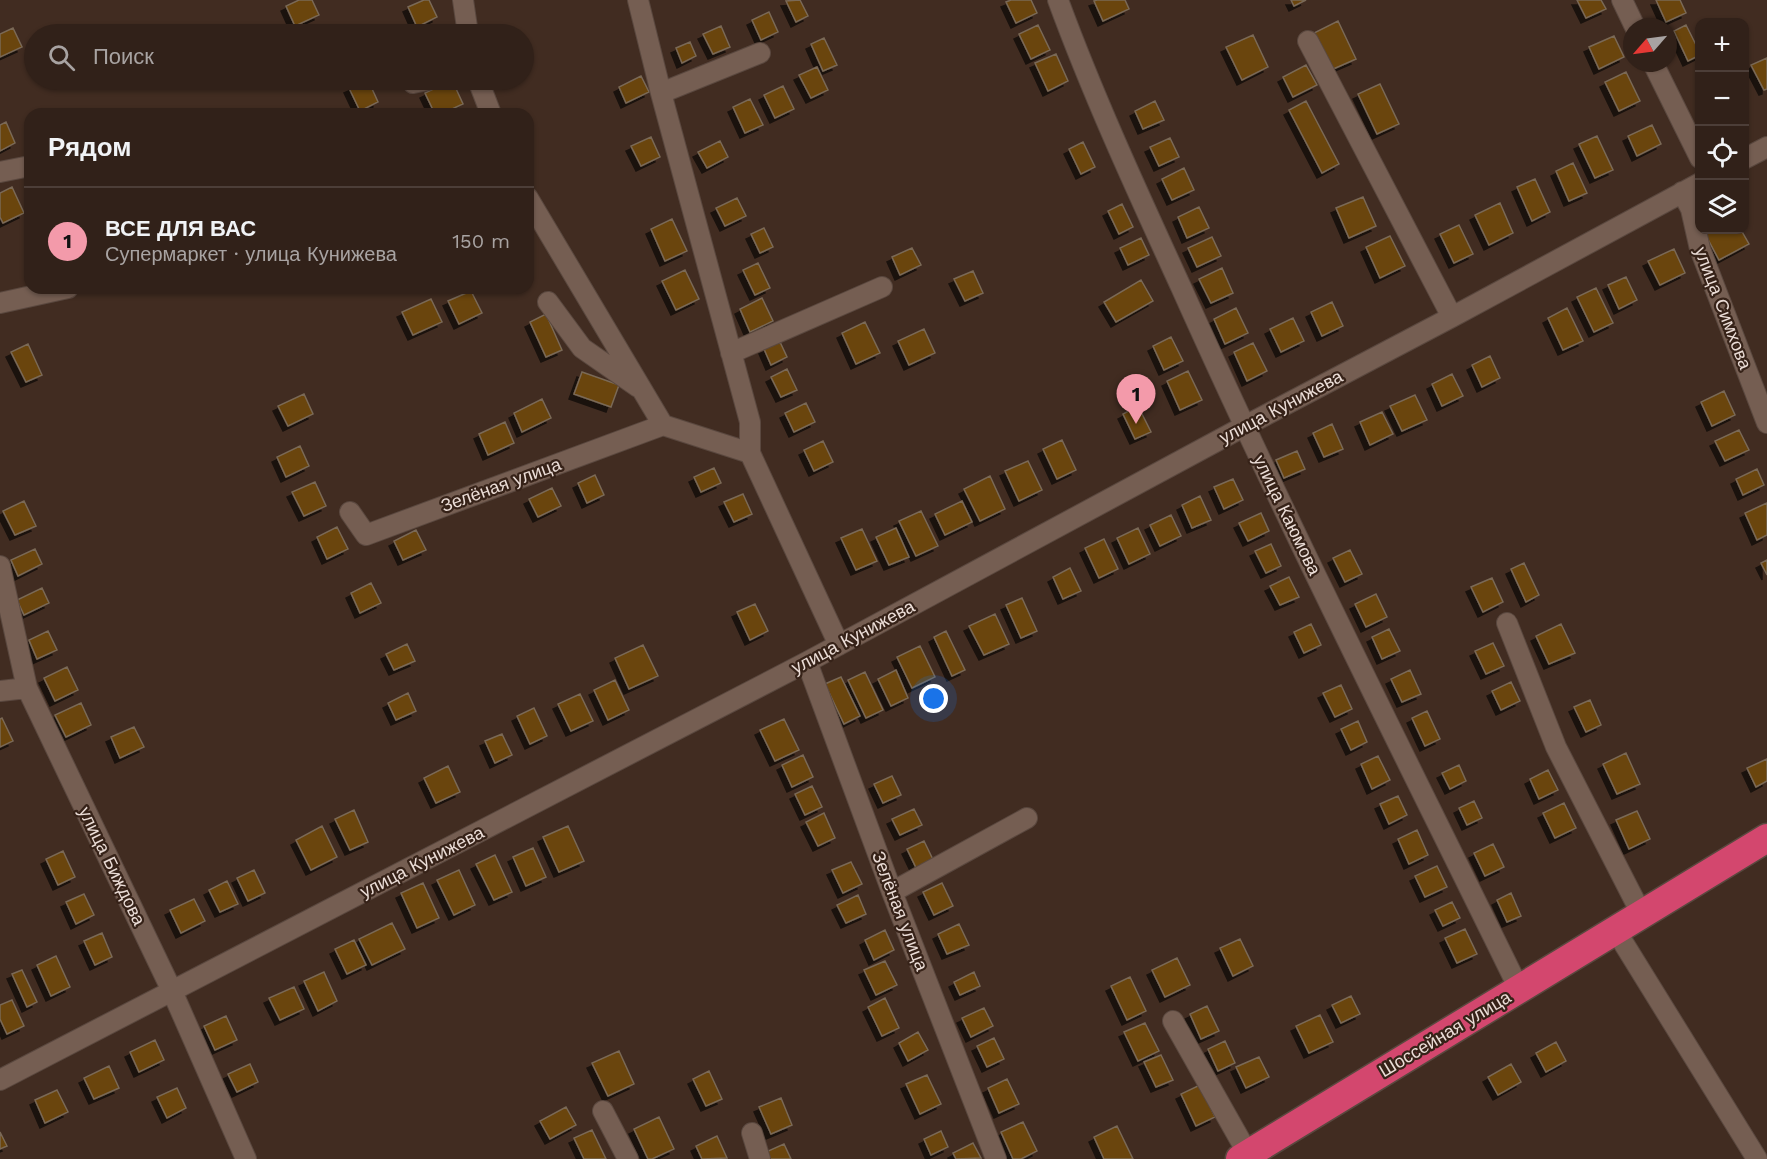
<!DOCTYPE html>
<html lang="ru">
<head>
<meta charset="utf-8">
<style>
  :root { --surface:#312119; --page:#3d2e26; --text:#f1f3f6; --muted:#a8a3a2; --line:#4c3e38; --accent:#f39aaa }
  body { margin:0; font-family:"Work Sans",sans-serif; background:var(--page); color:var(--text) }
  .controls { position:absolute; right:18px; top:18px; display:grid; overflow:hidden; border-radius:12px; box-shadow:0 2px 4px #0004 }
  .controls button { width:54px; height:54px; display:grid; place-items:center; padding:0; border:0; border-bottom:2px solid var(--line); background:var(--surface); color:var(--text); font:30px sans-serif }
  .compass { position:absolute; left:1623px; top:18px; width:54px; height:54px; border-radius:50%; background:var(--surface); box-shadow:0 2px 4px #0004; rotate:242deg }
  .you { position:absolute; left:934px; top:699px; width:21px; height:21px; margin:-15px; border:4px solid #fff; border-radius:50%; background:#1a73e8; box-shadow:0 0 0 9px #1a73e833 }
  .badge { display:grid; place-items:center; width:39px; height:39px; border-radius:50%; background:var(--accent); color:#111; font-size:20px; font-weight:700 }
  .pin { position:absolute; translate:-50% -50px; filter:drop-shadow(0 2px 3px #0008) }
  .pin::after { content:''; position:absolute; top:32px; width:21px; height:18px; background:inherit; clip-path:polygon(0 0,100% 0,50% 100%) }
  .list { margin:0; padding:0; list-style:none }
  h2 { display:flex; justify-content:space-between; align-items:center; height:78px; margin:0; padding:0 24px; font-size:26px }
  h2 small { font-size:20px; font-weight:400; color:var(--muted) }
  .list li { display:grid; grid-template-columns:39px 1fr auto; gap:18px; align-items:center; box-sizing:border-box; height:108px; padding:0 24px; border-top:2px solid var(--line) }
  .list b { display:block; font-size:22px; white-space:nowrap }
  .list p { margin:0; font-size:20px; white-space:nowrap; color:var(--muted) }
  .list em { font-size:20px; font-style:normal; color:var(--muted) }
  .icon { flex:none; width:33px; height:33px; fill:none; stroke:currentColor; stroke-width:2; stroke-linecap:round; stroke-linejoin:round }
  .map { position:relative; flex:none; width:1767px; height:1159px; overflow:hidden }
  .search { position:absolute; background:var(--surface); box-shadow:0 2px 4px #0004; left:24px; top:24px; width:510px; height:66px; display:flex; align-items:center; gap:15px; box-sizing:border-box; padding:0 21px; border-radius:33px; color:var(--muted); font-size:22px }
  .panel { position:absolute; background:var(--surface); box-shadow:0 2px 4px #0004; left:24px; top:108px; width:510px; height:186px; border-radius:18px }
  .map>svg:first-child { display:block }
  .building { fill:#6b4409; stroke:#7a6956; stroke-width:1.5; filter:url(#shadow) }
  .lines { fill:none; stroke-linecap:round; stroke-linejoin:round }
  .minor-casing { stroke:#5a483f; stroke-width:22 }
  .highway-casing { stroke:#5a483f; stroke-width:31 }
  .minor { stroke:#755e52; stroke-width:20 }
  .highway { stroke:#d3476e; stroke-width:28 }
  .labels { text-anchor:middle; stroke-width:4.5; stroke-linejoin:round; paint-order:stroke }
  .street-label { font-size:18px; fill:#ebddd7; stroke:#362218 }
</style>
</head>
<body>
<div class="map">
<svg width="1767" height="1159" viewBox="0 0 1767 1159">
  <defs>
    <filter id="shadow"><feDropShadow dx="-5" dy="5" stdDeviation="0" flood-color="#0009"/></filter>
  </defs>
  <rect width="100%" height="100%" fill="#412c21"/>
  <path class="building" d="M299 0H312L319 15 295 26 286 6Z
    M424 0H429L437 17 417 27 408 7Z
    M800 0 808 16 796 22 786 1Z
    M1011 0H1031L1037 13 1016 23 1006 2Z
    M1097 0H1125L1129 9 1103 21 1094 1Z
    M1291 0H1306L1294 6Z
    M1577 0H1601L1606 9 1586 18Z
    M1656 0H1680L1686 13 1666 22Z
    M769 12 778 32 761 40 752 20Z
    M1338 21 1356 59 1331 70 1314 33Z
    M286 25 291 34H267Z
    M1038 25 1050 50 1031 59 1019 34Z
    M1686 25 1700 53V55L1688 61 1674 31Z
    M721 26 730 47 713 54 703 34Z
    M13 28 22 47 0 57V34Z
    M1253 35 1268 67 1242 80 1226 47Z
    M1614 36 1624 57 1599 69 1589 47Z
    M824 38 837 65 823 71 811 44Z
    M690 42 696 56 682 63 676 48Z
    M1056 54 1068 81 1048 91 1035 63Z
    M1767 58V89L1764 90 1751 65Z
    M1306 65 1317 85 1293 97 1283 77Z
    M817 67 828 90 811 98 799 75Z
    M1626 72 1640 101 1619 111 1605 82Z
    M641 76 649 92 626 103 619 87Z
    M368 80 378 102 360 111 349 88Z
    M452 80 463 104 441 114H435L425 93Z
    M1380 84 1399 124 1377 134 1358 94Z
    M783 86 794 109 775 118 764 95Z
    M750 99 763 125 745 133 733 107Z
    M1155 101 1164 120 1143 129 1135 111Z
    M1306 101 1339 164 1322 173 1289 110Z
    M6 122 15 143 0 151V125Z
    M1652 125 1661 144 1637 156 1628 136Z
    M1597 136 1613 170 1595 178 1579 144Z
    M651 137 660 157 641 166 631 146Z
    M1170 138 1179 157 1159 166 1150 147Z
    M720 141 728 157 707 168 698 152Z
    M1083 142 1095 167 1081 174 1069 149Z
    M1573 163 1587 193 1569 201 1556 171Z
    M1184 168 1194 190 1172 200 1162 179Z
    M1535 179 1550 212 1532 221 1517 187Z
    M12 187 24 213 3 223 0 217V193Z
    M1363 197 1376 226 1349 238 1336 208Z
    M737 198 746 216 725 226 716 208Z
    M1500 203 1513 233 1489 245 1475 215Z
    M1122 204 1133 227 1119 234 1108 211Z
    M1199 207 1209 228 1187 238 1178 217Z
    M672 219 687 251 665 261 651 229Z
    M1459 225 1473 254 1454 263 1440 234Z
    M764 228 773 247 760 253 751 234Z
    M1703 230H1741L1749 244 1719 260Z
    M1390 236 1405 266 1380 278 1366 247Z
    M1212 237 1221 256 1197 267 1188 248Z
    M1141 238 1149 255 1128 265 1120 248Z
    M912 248 921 265 900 275 892 257Z
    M1674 249 1685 273 1660 285 1648 261Z
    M758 263 770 288 755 295 743 270Z
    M1222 268 1233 293 1211 303 1199 279Z
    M685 270 699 299 676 310 662 281Z
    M973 271 983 293 965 301 954 279Z
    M1626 277 1637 300 1619 309 1608 285Z
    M1141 280 1153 301 1116 322 1104 302Z
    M1596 288 1613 323 1594 332 1577 297Z
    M471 291 482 313 459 324 448 301Z
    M762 298 773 321 750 332 740 309Z
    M431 299 442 322 413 335 402 312Z
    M1332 302 1343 326 1322 336 1311 312Z
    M1236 308 1248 333 1225 344 1214 319Z
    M1567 308 1583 341 1563 350 1548 318Z
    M546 314 562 350 546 357 530 322Z
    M1293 318 1304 341 1281 352 1270 329Z
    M865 322 880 353 856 364 842 333Z
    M924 329 935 353 909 365 898 341Z
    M1171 337 1183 361 1164 370 1153 346Z
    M780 342 787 357 771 365 764 349Z
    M1253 343 1267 371 1247 381 1234 352Z
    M28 344 42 375 26 382 11 352Z
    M1490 356 1500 378 1482 387 1472 365Z
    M787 369 797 390 781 397 771 377Z
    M1188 371 1202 400 1180 410 1167 381Z
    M582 372 619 385 611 407 574 394Z
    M1452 374 1463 396 1442 406 1432 384Z
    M1724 391 1735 415 1712 426 1701 402Z
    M304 394 313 414 288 426 278 406Z
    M1415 395 1427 420 1402 431 1390 406Z
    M542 399 551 418 522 432 514 413Z
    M806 403 815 422 794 432 785 413Z
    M1138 406 1151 432 1135 439 1123 414Z
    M1382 412 1393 434 1370 445 1360 422Z
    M505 422 514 443 488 455 479 434Z
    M1332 424 1343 449 1324 457 1313 433Z
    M1739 430 1749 450 1725 461 1715 441Z
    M1062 440 1076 470 1057 479 1043 449Z
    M823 441 833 462 814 471 804 450Z
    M300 446 309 466 286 477 277 457Z
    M1297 451 1305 469 1284 478 1276 460Z
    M1028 461 1042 490 1019 501 1005 471Z
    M714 468 721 483 701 492 694 477Z
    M1757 469 1764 485 1743 495 1736 479Z
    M595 475 604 495 587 503 578 483Z
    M990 476 1005 509 980 521 964 489Z
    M1233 479 1243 500 1224 509 1214 487Z
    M315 482 326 506 304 516 292 492Z
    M552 488 561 506 538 517 529 499Z
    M743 494 752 514 734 522 724 502Z
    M1200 496 1211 520 1192 528 1182 505Z
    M24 501 36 526 15 535 3 511Z
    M962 501 972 522 945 535 935 514Z
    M1767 503V535L1757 540 1745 513Z
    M921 511 938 546 916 556 899 521Z
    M1261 513 1269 531 1248 541 1239 523Z
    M1171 515 1181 536 1160 546 1150 525Z
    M337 527 348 549 327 559 317 537Z
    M896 528 909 557 889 565 876 537Z
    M1138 528 1150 554 1129 564 1117 538Z
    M862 529 877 561 856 570 841 538Z
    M416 530 426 550 403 560 394 541Z
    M1104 539 1118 569 1099 578 1085 548Z
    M1271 544 1281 566 1266 573 1255 551Z
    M35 549 42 564 18 576 11 560Z
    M1350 550 1362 574 1345 582 1333 558Z
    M1767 560V575L1761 563Z
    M1524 563 1539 595 1526 602 1511 569Z
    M1070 568 1081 591 1063 599 1053 577Z
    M1289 577 1299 597 1280 605 1270 586Z
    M1492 578 1503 602 1483 612 1471 587Z
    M371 583 381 603 360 613 351 593Z
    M42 588 49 603 24 615 17 600Z
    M1376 594 1387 617 1366 627 1355 604Z
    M1022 598 1037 631 1021 638 1006 605Z
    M755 604 768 631 750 640 737 612Z
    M995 614 1009 644 984 655 969 626Z
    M1311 624 1321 645 1304 653 1294 632Z
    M1561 624 1575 653 1549 664 1536 636Z
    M1389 629 1400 651 1382 659 1372 637Z
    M48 631 57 650 37 659 29 640Z
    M946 631 965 670 952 676 934 637Z
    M1493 643 1504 666 1486 674 1475 651Z
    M407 644 415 661 394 670 386 654Z
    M643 645 658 676 629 689 615 658Z
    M920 646 935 677 912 688 897 657Z
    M67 667 78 690 55 701 44 678Z
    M896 670 908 698 891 706 878 679Z
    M1410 670 1421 694 1402 702 1391 679Z
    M865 672 883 710 866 718 848 680Z
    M841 677 860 716 844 724 825 684Z
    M615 680 629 710 608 720 594 690Z
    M1511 682 1520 701 1501 710 1492 691Z
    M1341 685 1352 709 1335 717 1323 693Z
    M408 693 416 711 396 720 388 703Z
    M580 694 593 721 571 731 558 704Z
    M1590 700 1601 725 1586 732 1574 707Z
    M81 703 91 725 66 737 55 715Z
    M534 708 547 736 530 744 517 716Z
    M1427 711 1440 739 1425 746 1412 718Z
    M2 718 13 741 0 747V719Z
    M784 719 799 750 775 761 760 730Z
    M1358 721 1367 742 1351 750 1341 729Z
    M134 727 144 747 120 758 111 737Z
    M502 734 512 755 495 763 485 741Z
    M1626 753 1640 784 1617 794 1603 764Z
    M803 755 813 777 792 787 782 765Z
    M1378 756 1390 780 1372 789 1361 764Z
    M1767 759V781L1756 787 1747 768Z
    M1459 765 1466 781 1450 789 1442 773Z
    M448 766 460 792 436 803 424 778Z
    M1548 770 1558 790 1539 799 1530 779Z
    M892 776 901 795 883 803 874 784Z
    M812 786 822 807 805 815 795 794Z
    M1398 796 1407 815 1389 824 1380 804Z
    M1474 801 1482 818 1467 825 1459 808Z
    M1564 803 1576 828 1555 838 1543 813Z
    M914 809 922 825 900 835 892 819Z
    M354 810 368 842 350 850 335 819Z
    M1637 811 1650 839 1629 849 1616 820Z
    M824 813 835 838 818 846 806 822Z
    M322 826 337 857 311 870 296 840Z
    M568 826 584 861 559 872 543 837Z
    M1417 830 1428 855 1409 864 1398 839Z
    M924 841 938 870 921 878 907 849Z
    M1493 844 1504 867 1485 876 1474 853Z
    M533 848 546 877 526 886 513 857Z
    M63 851 75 877 58 885 46 859Z
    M495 855 512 892 494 900 476 864Z
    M851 862 862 884 843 893 832 870Z
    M1437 866 1447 887 1425 897 1415 876Z
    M254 870 265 893 248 901 237 878Z
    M459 870 475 905 454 915 437 880Z
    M227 881 238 904 220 912 209 890Z
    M423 883 439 918 417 928 401 893Z
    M942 883 953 906 934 915 923 892Z
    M1511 893 1521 916 1507 922 1497 900Z
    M84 894 94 915 76 924 66 902Z
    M858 895 866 914 846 923 837 905Z
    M194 899 205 921 181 933 170 910Z
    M1452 902 1460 918 1443 926 1435 910Z
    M392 923 405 949 372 965 359 939Z
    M959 924 969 945 947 954 938 934Z
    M1465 929 1477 954 1457 963 1445 938Z
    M885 930 894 950 874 960 865 940Z
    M102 933 112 957 95 965 84 941Z
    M1240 939 1253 966 1233 976 1220 948Z
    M354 940 366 965 347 974 335 949Z
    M56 956 70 987 51 996 37 965Z
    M1177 958 1190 985 1165 997 1152 970Z
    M885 961 897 985 876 995 864 970Z
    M22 970 37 1002 27 1007 12 974Z
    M324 972 337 1001 318 1011 304 981Z
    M974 972 980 986 960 995 954 982Z
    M1130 977 1146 1011 1127 1020 1111 986Z
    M294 987 304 1009 280 1020 269 998Z
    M1351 996 1360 1014 1341 1023 1332 1005Z
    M885 998 899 1028 882 1036 868 1007Z
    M12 1000 24 1026 7 1034 0 1019V1005Z
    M1207 1006 1219 1031 1201 1039 1190 1014Z
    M984 1008 993 1026 971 1037 962 1018Z
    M1320 1015 1333 1042 1309 1053 1296 1026Z
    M226 1016 237 1040 215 1050 204 1026Z
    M1145 1023 1159 1051 1138 1061 1124 1032Z
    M918 1032 928 1050 908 1061 899 1043Z
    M994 1038 1004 1059 987 1067 977 1046Z
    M155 1040 164 1060 139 1072 130 1052Z
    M1225 1041 1235 1063 1218 1071 1208 1049Z
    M1556 1042 1566 1061 1546 1072 1536 1053Z
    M619 1051 634 1084 608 1096 592 1063Z
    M1161 1055 1173 1080 1156 1087 1144 1062Z
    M1259 1057 1269 1077 1246 1088 1236 1067Z
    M250 1064 258 1082 237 1092 228 1074Z
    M1511 1064 1521 1082 1498 1095 1488 1077Z
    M109 1066 119 1088 94 1099 84 1078Z
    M709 1071 722 1099 706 1106 693 1079Z
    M927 1075 941 1104 920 1114 906 1084Z
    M1007 1079 1019 1104 999 1113 988 1088Z
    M1200 1085 1215 1117 1196 1126 1181 1094Z
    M177 1088 186 1108 167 1118 157 1097Z
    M57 1090 68 1112 45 1123 35 1100Z
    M781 1098 792 1125 771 1134 759 1107Z
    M566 1107 576 1125 550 1139 540 1121Z
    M659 1117 674 1149 652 1159H648L634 1129Z
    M1023 1122 1037 1151 1021 1159H1013L1001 1132Z
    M1117 1126 1133 1159H1104L1094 1137Z
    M592 1130 606 1159H584L574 1138Z
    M941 1131 948 1147 931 1155 924 1139Z
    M0 1132 7 1146 0 1149Z
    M717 1136 727 1158 702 1159 696 1146Z
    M973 1143 981 1158 956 1159 953 1153Z
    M784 1144 791 1159H770L766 1152Z"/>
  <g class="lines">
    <g class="minor-casing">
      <path id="minor" d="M463 0 468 34
        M638 0 661 93 750 422V453L839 645
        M1058 0C1094 98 1138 193 1181 287 1287 524 1405 756 1519 989
        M1622 0 1635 27
        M1308 41 1452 317
        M1653 63 1700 158
        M478 80 491 114
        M413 83 428 80
        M661 93 760 53
        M1744 159 1767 147
        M0 172 30 166
        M1682 192 1691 209 1700 249 1767 423
        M528 198 663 425
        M548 302 582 348 638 387
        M0 303 68 288
        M731 353 882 287
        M350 512 366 535 663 425 750 453
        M0 566 27 688 172 991 246 1159
        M1507 623 1556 747 1642 915
        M807 662 892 892 996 1159
        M0 691 27 688
        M892 892 1027 818
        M1616 931 1757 1159
        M1173 1021 1248 1154
        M0 1080 807 662 1243 427 1452 317 1700 183
        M603 1111 628 1159
        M752 1133 760 1159"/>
    </g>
    <g class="highway-casing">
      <path id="highway" d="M1240 1159 1767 838"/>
    </g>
    <use href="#minor" class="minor"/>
    <use href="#highway" class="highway"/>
  </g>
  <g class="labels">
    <g class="street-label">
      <text transform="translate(1723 308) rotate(69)" y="6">улица Симхова</text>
      <text transform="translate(1281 407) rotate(-28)" y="6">улица Кунижева</text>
      <text transform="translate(501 485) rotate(-20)" y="6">Зелёная улица</text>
      <text transform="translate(1287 515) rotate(64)" y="6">улица Каюмова</text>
      <text transform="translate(853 637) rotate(-28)" y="6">улица Кунижева</text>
      <text transform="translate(422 862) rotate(-27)" y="6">улица Кунижева</text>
      <text transform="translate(112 866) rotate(64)" y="6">улица Биждова</text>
      <text transform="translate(900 911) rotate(69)" y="6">Зелёная улица</text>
      <text transform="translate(1445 1034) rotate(-31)" y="6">Шоссейная улица</text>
    </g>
  </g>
</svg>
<div class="controls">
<button>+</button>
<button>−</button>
<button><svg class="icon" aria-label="locate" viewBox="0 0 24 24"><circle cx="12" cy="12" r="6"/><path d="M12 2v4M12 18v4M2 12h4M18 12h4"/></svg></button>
<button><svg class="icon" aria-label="layers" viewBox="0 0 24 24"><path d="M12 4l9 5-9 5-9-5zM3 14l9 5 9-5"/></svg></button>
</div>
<svg class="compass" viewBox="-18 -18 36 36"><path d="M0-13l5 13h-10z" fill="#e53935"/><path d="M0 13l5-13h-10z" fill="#a8a3a2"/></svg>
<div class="you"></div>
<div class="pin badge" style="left:1136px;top:424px">1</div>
<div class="search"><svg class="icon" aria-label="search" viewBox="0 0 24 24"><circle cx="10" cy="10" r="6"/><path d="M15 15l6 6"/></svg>Поиск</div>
<section class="panel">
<h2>Рядом<small></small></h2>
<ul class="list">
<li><span class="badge">1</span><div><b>ВСЕ ДЛЯ ВАС</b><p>Супермаркет · улица Кунижева</p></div><em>150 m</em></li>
</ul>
</section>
</div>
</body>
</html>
